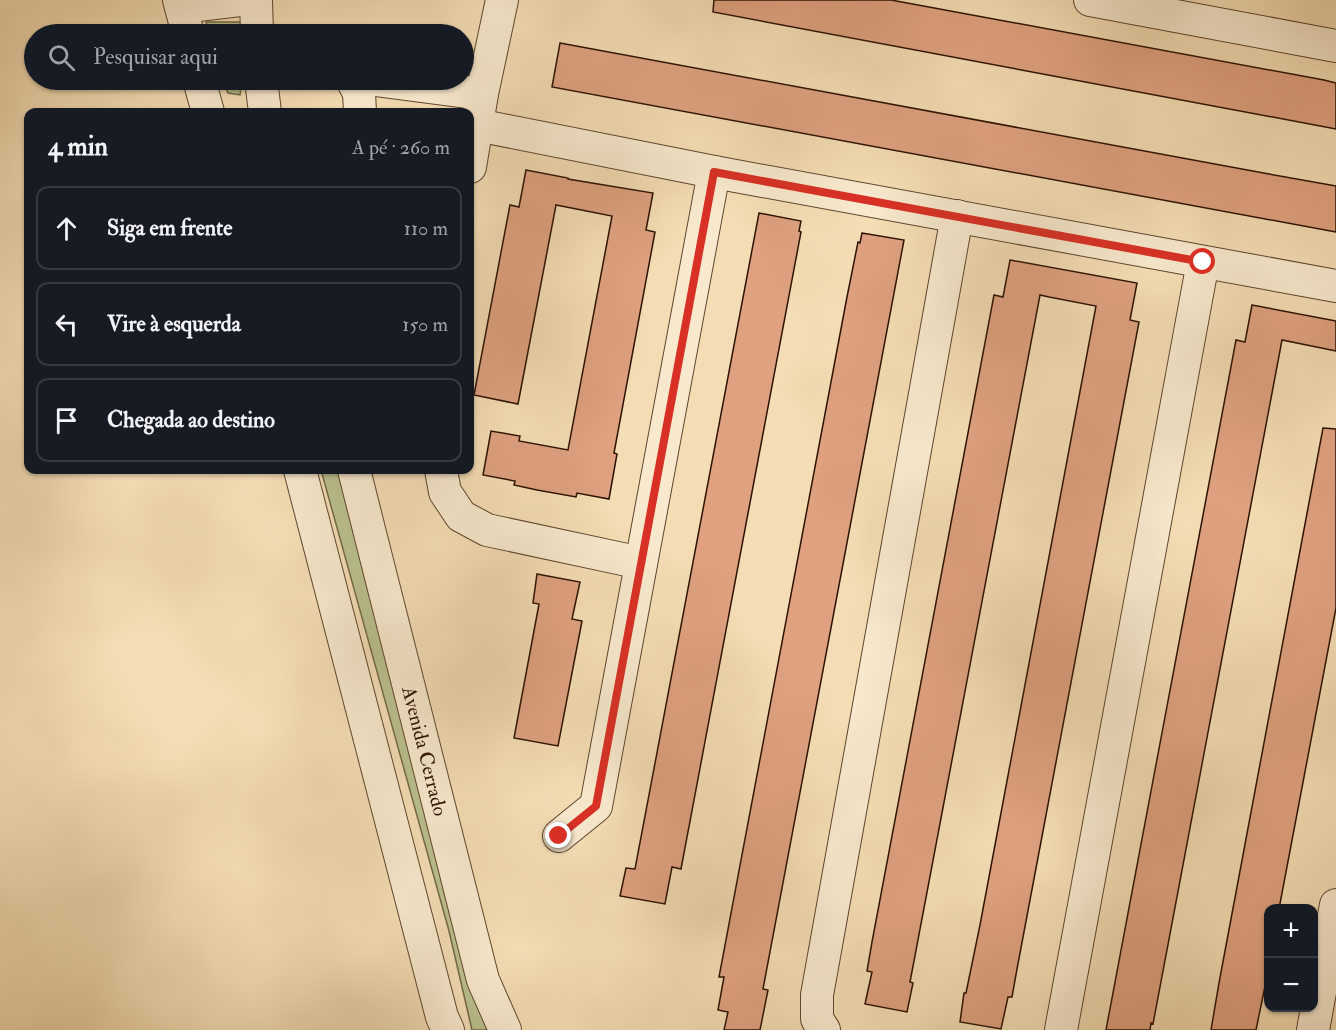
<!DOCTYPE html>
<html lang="pt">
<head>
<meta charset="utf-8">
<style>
  :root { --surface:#171b24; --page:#20242c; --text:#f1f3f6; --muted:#9ea1a6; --line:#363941 }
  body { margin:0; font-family:"IM FELL Double Pica",serif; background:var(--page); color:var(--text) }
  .controls { position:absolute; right:18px; bottom:18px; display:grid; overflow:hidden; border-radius:12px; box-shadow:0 2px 4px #0004 }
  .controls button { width:54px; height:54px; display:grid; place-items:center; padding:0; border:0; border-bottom:2px solid var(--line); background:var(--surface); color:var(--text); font:30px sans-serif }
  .stop { position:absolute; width:18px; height:18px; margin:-14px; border:4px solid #d93025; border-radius:50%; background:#fff }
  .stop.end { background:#d93025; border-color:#fff; box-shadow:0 2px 6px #0008 }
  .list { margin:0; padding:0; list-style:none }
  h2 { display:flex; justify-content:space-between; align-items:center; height:78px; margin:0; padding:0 24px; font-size:26px }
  h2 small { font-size:20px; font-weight:400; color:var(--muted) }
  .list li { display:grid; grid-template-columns:39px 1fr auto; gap:18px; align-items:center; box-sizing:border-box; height:84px; margin:0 12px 12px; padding:0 12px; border:2px solid var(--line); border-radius:12px }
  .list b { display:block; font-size:22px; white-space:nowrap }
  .list em { font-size:20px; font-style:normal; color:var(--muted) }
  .icon { flex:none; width:33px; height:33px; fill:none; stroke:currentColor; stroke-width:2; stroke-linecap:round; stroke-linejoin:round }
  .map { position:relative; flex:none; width:1336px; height:1030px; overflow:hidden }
  .search { position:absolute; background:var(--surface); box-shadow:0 2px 4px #0004; left:24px; top:24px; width:450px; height:66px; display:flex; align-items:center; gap:15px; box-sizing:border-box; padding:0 21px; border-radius:33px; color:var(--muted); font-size:22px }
  .panel { position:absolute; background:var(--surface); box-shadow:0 2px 4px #0004; left:24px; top:108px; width:450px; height:366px; border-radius:12px }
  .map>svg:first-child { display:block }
  .green { fill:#bac18e; stroke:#736a48; stroke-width:1.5 }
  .building { fill:#dfa180; stroke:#2c1202; stroke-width:1.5 }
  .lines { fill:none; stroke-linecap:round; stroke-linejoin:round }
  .minor-casing { stroke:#5e452e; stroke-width:34 }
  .minor { stroke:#f8e9ce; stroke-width:32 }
  .route { stroke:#d93025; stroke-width:8 }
  .labels { text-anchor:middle; stroke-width:4.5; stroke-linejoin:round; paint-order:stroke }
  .street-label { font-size:20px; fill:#2c1202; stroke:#f8e9ce }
</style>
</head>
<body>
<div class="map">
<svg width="1336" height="1030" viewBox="0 0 1336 1030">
  <rect width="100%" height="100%" fill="#f4ddb4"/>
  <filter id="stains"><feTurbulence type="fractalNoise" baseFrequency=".00333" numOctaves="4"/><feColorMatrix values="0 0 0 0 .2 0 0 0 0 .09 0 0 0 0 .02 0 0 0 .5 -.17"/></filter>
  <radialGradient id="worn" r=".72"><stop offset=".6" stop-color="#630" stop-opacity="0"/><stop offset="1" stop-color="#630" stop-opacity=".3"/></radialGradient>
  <path class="green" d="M206 22H247L246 34H209Z
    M222 80H242L240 95 228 93Z
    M321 470H340L494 1030H472L449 931Z"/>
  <path class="building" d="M714 0H891L1324 80 1336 83V129L713 12Z
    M560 43 1269 174 1336 186V232L552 87Z
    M526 170 568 178V179L653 193 646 230 655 232 614 453 617 454 609 499 577 493 576 497 537 490 514 485 515 481 483 475 491 431 520 436 519 441 568 450 612 216 556 205 518 404 474 395 510 205 519 207Z
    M759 213 801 221 799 231 801 232 681 869 672 867 665 904 620 896 626 868 635 869Z
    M862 233 904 240 763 989 768 990 760 1030H724L728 1012 718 1010 724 977H719L847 297 858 242 860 243Z
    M1010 260 1137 283 1130 320 1139 322 1017 969 1012 997H1008L1001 1029 960 1022 964 993H966L980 925 1096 306 1049 297 1040 295 910 982 913 983 907 1012 865 1004 872 972 867 971 872 942 994 295 1003 297Z
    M1252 305 1336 321V351L1282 340 1153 1024 1151 1023 1150 1030H1106L1236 340 1245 342Z
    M1323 428 1336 429V608L1279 909H1269V967L1256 1030H1211L1219 983Z
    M537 574 580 582 572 619 582 621 558 746 514 738 539 604 533 603Z"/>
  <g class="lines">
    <g class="minor-casing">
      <g id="minor">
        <path d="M179 0 188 34"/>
        <path d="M256 0 257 34"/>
        <path d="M1090 0 1336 46"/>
        <path d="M181 7 240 0"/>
        <path d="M199 80 208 112"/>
        <path d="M261 80 265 112"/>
        <path d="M352 80 359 93 360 112"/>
        <path d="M375 80 482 94"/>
        <path d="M477 125 714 172 1336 286"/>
        <path d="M470 167 482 94 502 0"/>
        <path d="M300 470 442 1017 448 1030"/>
        <path id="s1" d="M354 470 483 980 505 1030"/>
        <path d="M441 470 445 492 461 516 487 530 641 563"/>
        <path d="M559 836 596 806 714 172"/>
        <path d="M824 1030 817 1019V995L957 216"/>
        <path d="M1061 1030 1203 262"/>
        <path d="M1313 1030 1336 905"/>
      </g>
    </g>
    <use href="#minor" class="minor"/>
  </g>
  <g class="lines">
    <path class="route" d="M559 836 596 806 714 172 1203 262"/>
  </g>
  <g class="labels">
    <g class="street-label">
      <text dy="7" stroke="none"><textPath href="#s1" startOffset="290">Avenida Cerrado</textPath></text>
    </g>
  </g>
  <rect width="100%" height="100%" filter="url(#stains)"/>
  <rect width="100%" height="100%" fill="url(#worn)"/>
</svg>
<div class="controls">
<button>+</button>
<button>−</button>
</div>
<div class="stop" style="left:1203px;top:262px"></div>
<div class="stop end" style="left:559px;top:836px"></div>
<div class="search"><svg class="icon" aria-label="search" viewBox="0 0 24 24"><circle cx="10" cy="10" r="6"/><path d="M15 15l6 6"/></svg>Pesquisar aqui</div>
<section class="panel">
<h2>4 min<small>A pé · 260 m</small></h2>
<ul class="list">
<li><svg class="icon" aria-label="ahead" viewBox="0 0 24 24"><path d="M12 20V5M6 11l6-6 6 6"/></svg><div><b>Siga em frente</b></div><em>110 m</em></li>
<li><svg class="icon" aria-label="left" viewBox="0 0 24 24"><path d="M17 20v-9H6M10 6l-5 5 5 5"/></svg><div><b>Vire à esquerda</b></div><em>150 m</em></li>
<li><svg class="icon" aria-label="arrive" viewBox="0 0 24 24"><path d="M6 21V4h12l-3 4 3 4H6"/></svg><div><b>Chegada ao destino</b></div></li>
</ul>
</section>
</div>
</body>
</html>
